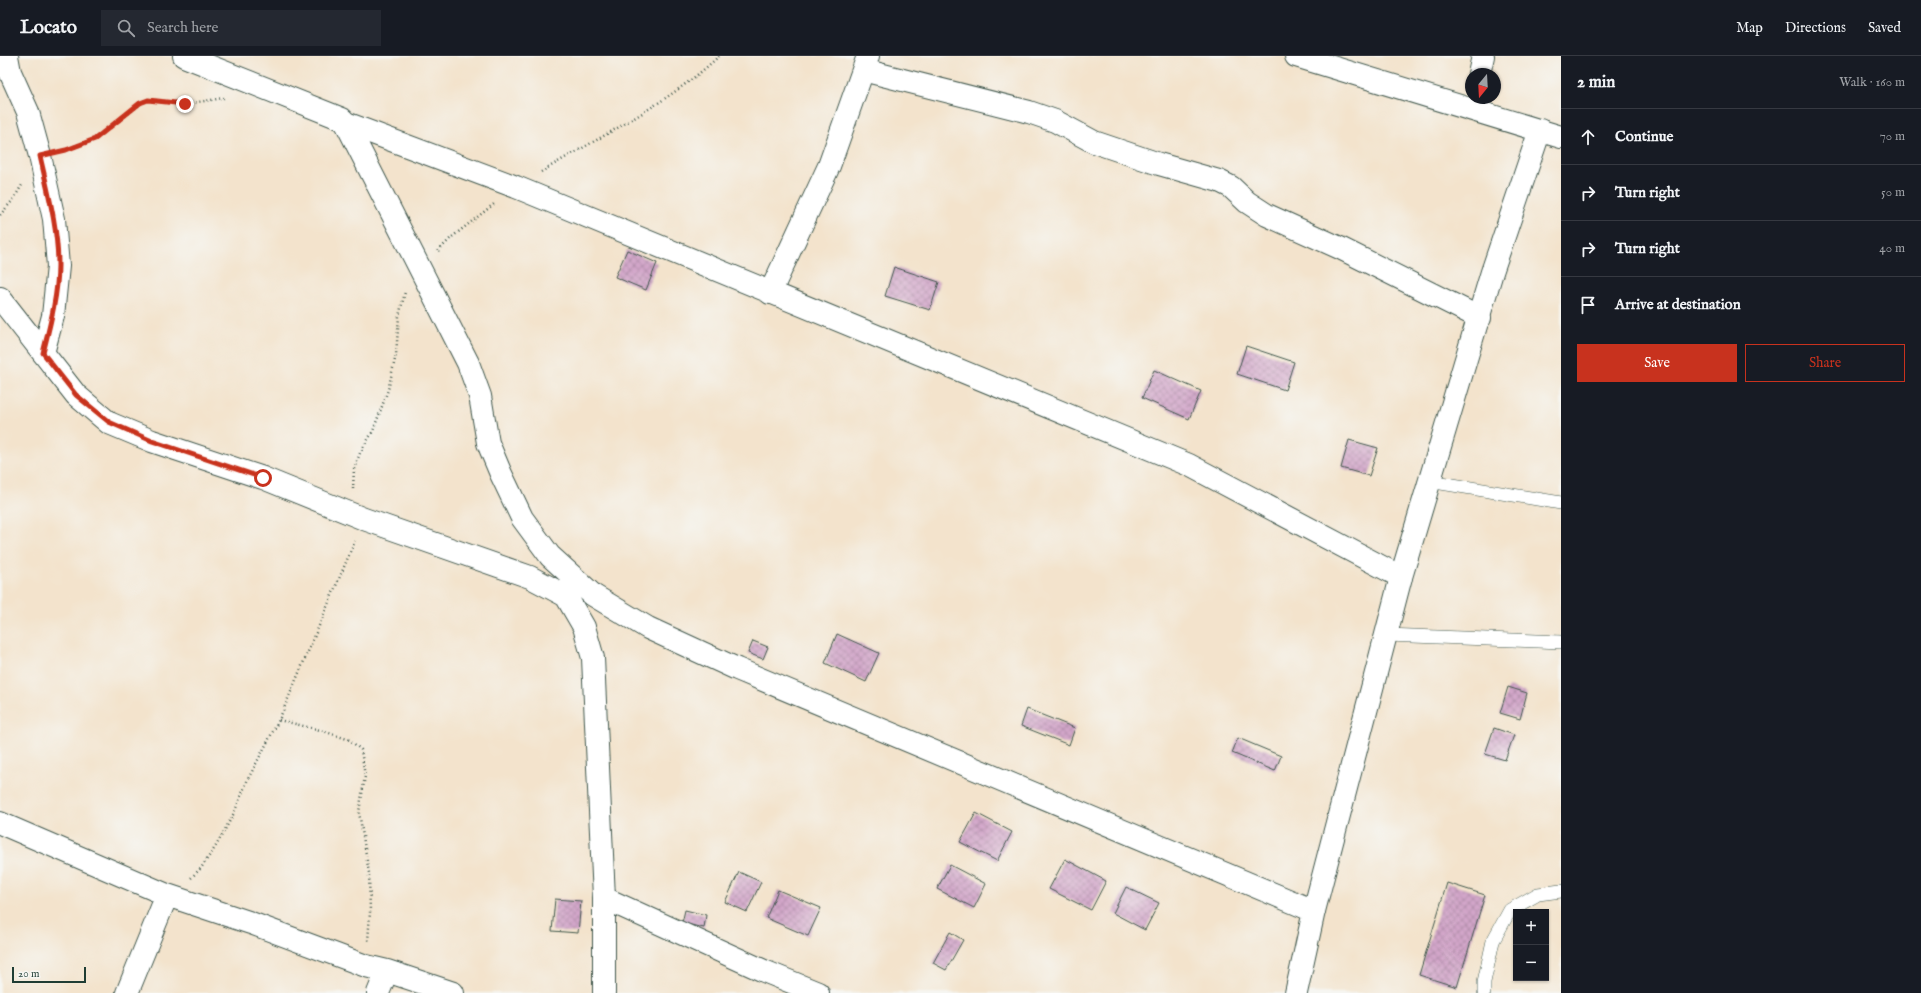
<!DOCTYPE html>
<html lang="en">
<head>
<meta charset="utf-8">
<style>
  :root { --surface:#171b24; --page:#242831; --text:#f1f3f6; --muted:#9ea1a6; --line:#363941; --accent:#c8321e }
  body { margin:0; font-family:"IM FELL English",serif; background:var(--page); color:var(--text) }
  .controls { position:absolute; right:12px; bottom:12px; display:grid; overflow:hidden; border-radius:0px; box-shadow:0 1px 3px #0004 }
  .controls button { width:36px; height:36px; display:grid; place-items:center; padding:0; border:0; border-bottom:1px solid var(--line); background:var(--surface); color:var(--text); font:20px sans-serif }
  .compass { position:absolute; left:1465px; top:12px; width:36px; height:36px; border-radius:50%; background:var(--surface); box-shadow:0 1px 3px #0004; rotate:198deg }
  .scale { position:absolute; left:12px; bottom:10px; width:74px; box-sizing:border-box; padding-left:4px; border:2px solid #1f3d34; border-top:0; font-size:11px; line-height:14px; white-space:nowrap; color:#1f3d34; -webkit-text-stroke:3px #f6f6f2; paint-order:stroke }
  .stop { position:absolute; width:12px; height:12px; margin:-9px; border:3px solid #c8321e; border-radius:50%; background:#fff }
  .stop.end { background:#c8321e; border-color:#fff; box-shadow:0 1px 4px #0008 }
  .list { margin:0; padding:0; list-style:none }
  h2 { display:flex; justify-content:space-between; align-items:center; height:52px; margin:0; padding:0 16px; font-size:17px }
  h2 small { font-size:13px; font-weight:400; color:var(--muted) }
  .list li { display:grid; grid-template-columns:26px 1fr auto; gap:12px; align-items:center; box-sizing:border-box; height:56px; padding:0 16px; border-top:1px solid var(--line) }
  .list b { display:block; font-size:15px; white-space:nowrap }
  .list em { font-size:13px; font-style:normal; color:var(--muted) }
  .actions { display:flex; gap:8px; padding:12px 16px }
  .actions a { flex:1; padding:9px 0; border:1px solid var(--accent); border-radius:0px; text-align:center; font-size:14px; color:var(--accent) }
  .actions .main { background:var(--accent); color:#fff }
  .icon { flex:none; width:22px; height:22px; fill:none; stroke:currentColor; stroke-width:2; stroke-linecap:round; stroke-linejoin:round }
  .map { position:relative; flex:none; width:1561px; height:937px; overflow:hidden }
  header { display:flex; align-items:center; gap:24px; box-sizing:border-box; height:56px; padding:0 20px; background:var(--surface); border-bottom:1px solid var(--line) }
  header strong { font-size:19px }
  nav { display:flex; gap:22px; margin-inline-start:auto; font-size:14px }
  .search { width:280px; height:36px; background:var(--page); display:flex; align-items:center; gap:10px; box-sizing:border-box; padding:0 14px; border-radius:0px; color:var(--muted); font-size:15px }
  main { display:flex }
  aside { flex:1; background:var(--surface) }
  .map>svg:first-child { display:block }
  .building { fill:url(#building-cross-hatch) }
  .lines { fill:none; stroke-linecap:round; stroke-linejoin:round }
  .service-casing { stroke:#3f564b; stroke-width:14 }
  .minor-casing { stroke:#3f564b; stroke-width:24 }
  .tertiary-casing { stroke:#3f564b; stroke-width:24 }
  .path { stroke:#3f564b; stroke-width:2.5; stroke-dasharray:1 3; stroke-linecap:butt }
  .service { stroke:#fff; stroke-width:13 }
  .minor { stroke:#fff; stroke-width:22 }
  .tertiary { stroke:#fff; stroke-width:22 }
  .route { stroke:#c8321e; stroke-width:5 }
</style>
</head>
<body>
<header>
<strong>Locato</strong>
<div class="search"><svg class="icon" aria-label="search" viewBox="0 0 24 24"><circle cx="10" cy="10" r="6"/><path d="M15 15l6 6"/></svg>Search here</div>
<nav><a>Map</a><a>Directions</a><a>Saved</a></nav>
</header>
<main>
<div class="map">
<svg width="1561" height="937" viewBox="0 0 1561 937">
  <defs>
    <pattern id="building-cross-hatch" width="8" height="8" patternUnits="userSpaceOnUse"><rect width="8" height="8" fill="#d2a6c9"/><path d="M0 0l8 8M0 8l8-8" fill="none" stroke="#aa88a4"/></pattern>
  </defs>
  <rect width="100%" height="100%" fill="#f6f6f2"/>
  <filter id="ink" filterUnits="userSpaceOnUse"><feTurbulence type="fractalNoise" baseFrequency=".025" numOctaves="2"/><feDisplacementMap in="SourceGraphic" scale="8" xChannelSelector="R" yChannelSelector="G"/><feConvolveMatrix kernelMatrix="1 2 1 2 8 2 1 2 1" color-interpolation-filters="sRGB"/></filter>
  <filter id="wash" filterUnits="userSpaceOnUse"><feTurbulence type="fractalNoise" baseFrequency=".012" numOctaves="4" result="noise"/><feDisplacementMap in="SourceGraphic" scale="16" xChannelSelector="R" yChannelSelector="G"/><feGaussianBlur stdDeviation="0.9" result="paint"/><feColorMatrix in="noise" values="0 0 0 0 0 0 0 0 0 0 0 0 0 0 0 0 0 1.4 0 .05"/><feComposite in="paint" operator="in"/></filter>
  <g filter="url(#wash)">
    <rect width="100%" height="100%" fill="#f3e3cc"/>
    <g id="blocks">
      <path class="building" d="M627 194 657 207 646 234 615 221Z
        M894 211 939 226 930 254 885 240Z
        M1246 290 1294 306 1285 334 1237 318Z
        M1154 314 1201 335 1189 363 1142 342Z
        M1349 384 1378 392 1369 420 1341 412Z
        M837 578 879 597 866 626 825 607Z
        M753 585 768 591 763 603 748 597Z
        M1508 631 1527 637 1520 663 1500 657Z
        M1027 653 1075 672 1069 689 1021 670Z
        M1494 672 1514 679 1505 704 1485 698Z
        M1238 682 1281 700 1275 715 1232 697Z
        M976 757 1012 776 997 805 960 786Z
        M1065 803 1106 825 1091 854 1049 833Z
        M950 809 986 828 974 852 937 833Z
        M739 816 761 826 747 856 725 846Z
        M1447 827 1485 839 1457 931 1419 919Z
        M1126 831 1159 847 1145 874 1113 857Z
        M778 834 821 852 808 880 766 862Z
        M555 843 581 845 578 877 552 875Z
        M685 854 706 859 704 872 682 867Z
        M950 876 963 884 946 914 933 907Z"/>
    </g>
  </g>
  <g filter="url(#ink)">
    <use href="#blocks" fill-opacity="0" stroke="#3f564b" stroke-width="1"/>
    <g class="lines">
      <g class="service-casing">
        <path id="service" d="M1429 425 1561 447
          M1387 579 1561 586
          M1484 937V926L1493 885 1510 854 1538 838 1561 835"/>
      </g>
      <g class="minor-casing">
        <path id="minor" d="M7 0 10 16 28 56 40 100 54 163 58 210 53 260 43 297
          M184 0 342 63 346 67 468 307 480 340 488 387 501 418 522 462 550 500 593 539 648 572 737 613 1314 855
          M863 14 1029 56 1055 65 1094 86 1159 108 1219 125 1231 131 1247 146 1267 159 1340 192 1480 262
          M1479 18 1483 0
          M346 67 516 131 1189 409 1401 521
          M770 237 829 110 868 0
          M0 242 76 339 109 367 152 385 263 422 364 463 530 521 566 540 584 571 593 602 604 842V937
          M0 767 167 839
          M604 842 764 915 818 937
          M127 937 167 839 251 867 366 910 387 915 453 937
          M378 937 387 915"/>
      </g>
      <g class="tertiary-casing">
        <path id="tertiary" d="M1296 0 1561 81
          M1296 937 1314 855 1401 521 1492 216 1540 74"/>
      </g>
      <path class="path" d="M63 95 95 83 141 47 148 44 185 48 224 42
        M541 116C601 80 668 48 719 0
        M0 159 13 144 22 129
        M438 195 452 181 494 148
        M353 433 354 413 360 397 373 375 388 334 396 299 399 260 405 236
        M279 664 320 674 350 684 361 694 365 720 359 756 369 817 370 856 368 886
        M191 822 201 812 216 790 234 757 248 723 279 664 355 485"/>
      <use href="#service" class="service"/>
      <use href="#minor" class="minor"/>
      <use href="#tertiary" class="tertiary"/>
    </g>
  </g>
  <g class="lines" filter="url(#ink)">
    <path class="route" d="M185 48 148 44 140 47 95 83 66 94 40 100C48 136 58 173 58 209 58 239 50 269 43 297L76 339 109 366 152 385 263 422"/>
  </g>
</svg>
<div class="controls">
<button>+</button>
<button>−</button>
</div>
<svg class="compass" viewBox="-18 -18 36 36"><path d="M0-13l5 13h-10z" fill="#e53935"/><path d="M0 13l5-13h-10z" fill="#9ea1a6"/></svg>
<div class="scale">20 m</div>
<div class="stop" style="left:263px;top:422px"></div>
<div class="stop end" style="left:185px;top:48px"></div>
</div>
<aside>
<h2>2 min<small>Walk · 160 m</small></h2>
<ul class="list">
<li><svg class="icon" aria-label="ahead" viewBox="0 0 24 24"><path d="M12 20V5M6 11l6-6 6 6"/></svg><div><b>Continue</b></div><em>70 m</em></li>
<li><svg class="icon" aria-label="right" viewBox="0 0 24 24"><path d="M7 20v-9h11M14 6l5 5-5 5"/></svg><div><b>Turn right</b></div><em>50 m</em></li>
<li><svg class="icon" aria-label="right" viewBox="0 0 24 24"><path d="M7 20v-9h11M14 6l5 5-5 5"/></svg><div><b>Turn right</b></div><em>40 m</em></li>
<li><svg class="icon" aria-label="arrive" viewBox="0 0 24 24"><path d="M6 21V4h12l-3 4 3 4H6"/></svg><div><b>Arrive at destination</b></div></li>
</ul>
<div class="actions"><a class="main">Save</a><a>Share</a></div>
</aside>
</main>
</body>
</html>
